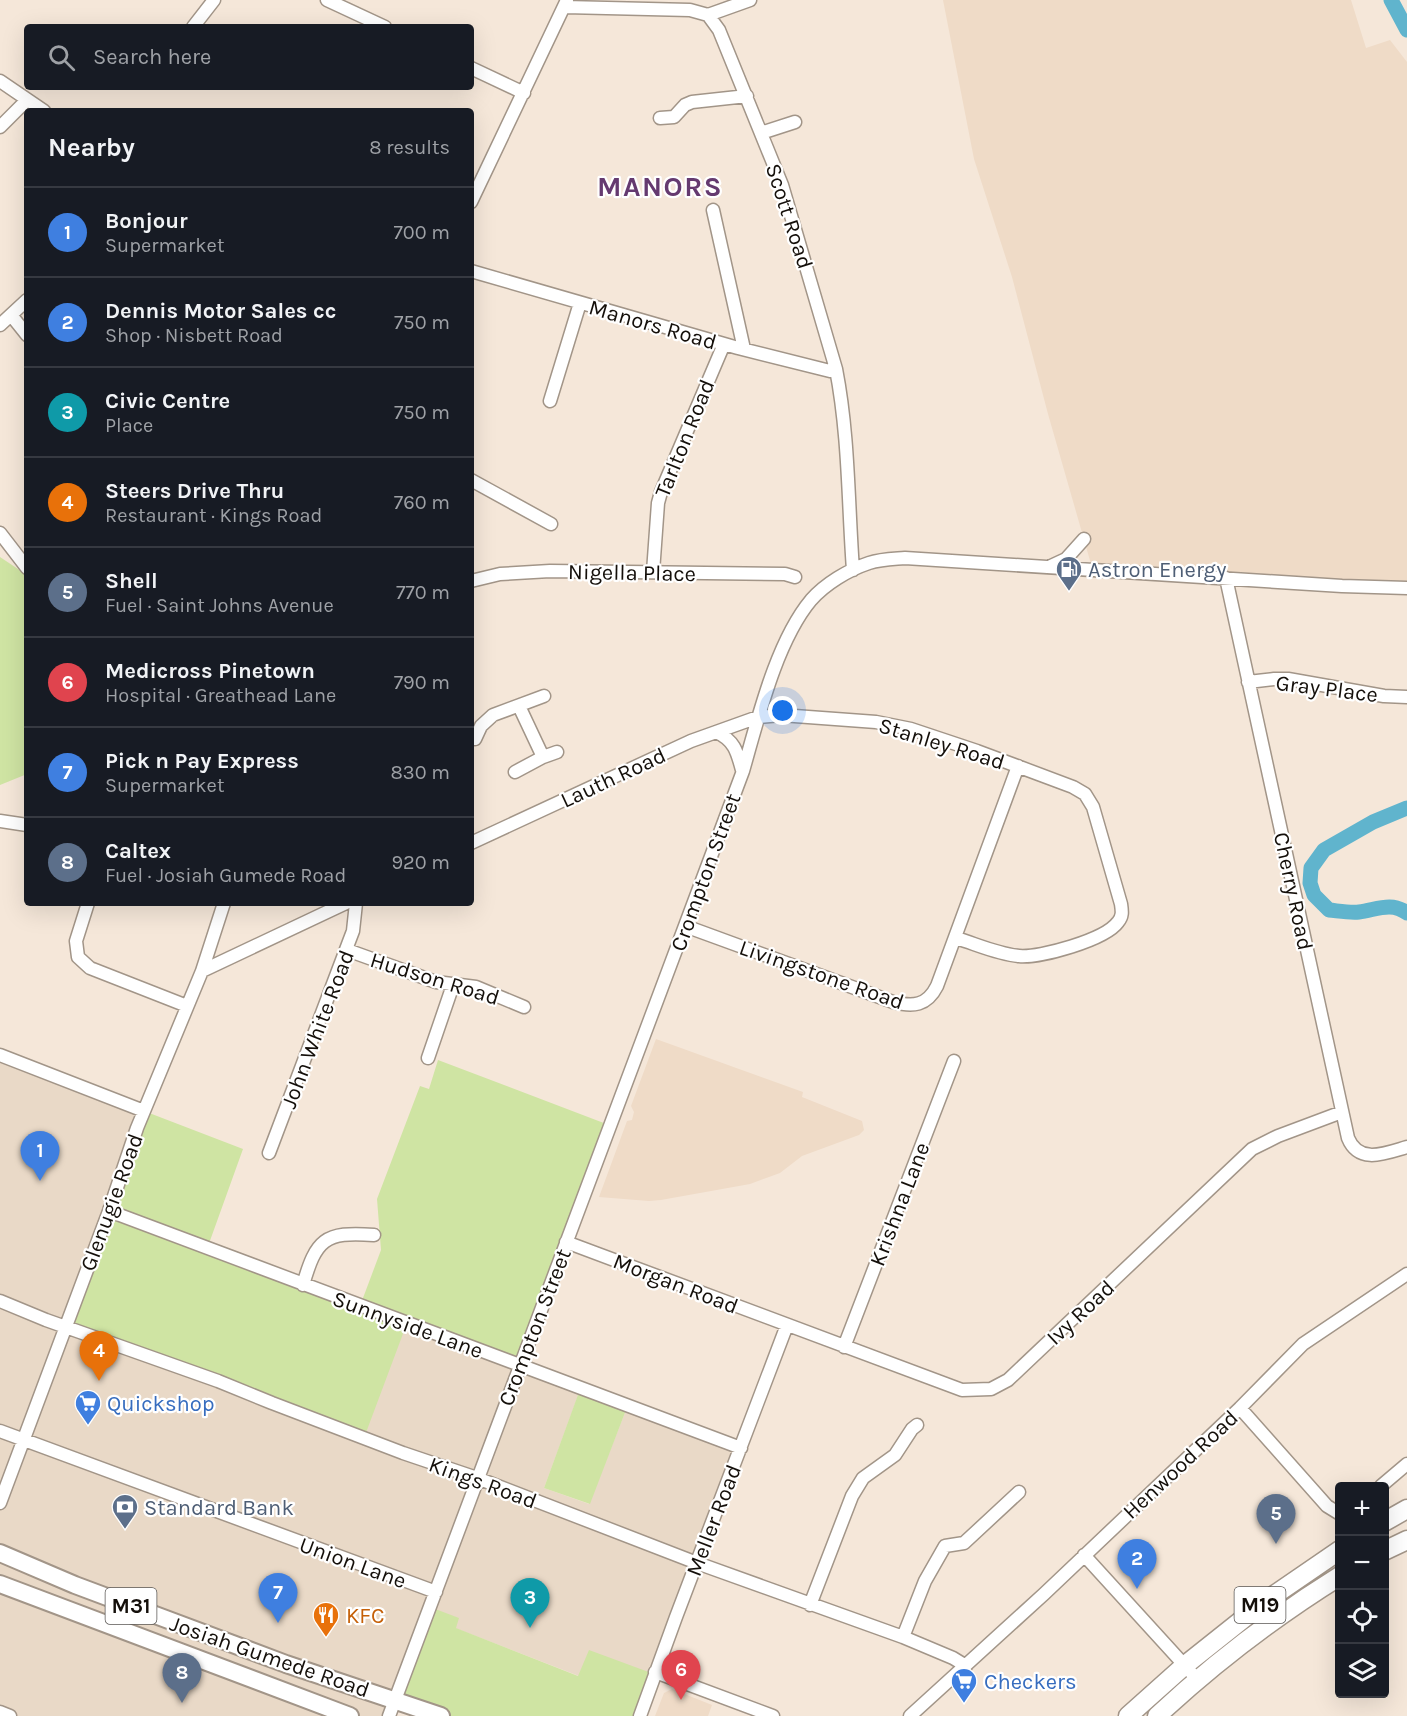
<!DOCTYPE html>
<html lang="en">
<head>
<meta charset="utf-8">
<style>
  :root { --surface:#171b24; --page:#20242c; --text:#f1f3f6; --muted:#9ea1a6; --line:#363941; --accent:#a952c0 }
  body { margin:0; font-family:Karla,sans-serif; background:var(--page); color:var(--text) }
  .controls { position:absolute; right:18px; bottom:18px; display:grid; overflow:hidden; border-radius:6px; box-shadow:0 6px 24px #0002 }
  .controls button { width:54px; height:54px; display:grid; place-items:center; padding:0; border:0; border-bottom:2px solid var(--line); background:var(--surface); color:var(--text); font:30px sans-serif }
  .you { position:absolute; left:783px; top:711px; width:21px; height:21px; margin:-15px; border:4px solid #fff; border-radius:50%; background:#1a73e8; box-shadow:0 0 0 9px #1a73e833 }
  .badge { display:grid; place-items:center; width:39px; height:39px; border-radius:50%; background:var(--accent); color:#fff; font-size:20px; font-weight:700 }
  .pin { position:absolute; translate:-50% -50px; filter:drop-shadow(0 2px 3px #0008) }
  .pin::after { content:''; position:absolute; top:32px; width:21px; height:18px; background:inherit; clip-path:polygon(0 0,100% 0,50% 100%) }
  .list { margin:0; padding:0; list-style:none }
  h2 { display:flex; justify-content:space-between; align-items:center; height:78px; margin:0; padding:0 24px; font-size:26px }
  h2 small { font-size:20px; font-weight:400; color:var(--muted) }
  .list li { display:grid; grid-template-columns:39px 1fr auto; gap:18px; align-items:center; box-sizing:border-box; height:90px; padding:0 24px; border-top:2px solid var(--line) }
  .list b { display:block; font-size:22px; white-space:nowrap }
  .list p { margin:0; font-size:20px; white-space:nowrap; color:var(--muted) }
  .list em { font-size:20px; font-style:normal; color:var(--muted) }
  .icon { flex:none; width:33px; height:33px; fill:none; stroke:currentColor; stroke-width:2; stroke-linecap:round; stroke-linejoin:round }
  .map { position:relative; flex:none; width:1407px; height:1716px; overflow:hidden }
  .search { position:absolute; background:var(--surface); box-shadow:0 6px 24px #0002; left:24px; top:24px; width:450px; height:66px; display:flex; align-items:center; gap:15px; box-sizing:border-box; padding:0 21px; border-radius:6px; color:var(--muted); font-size:22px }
  .panel { position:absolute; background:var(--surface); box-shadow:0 6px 24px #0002; left:24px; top:108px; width:450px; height:798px; border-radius:6px }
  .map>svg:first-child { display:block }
  .commercial { fill:#e9d9c7; fill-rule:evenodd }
  .built { fill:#efdbc7 }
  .green { fill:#cfe4a3 }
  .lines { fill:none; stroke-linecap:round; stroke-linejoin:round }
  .river { stroke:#60b4cd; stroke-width:15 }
  .minor-casing { stroke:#a29588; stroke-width:15 }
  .major-casing { stroke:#a29588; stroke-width:20 }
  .highway-casing { stroke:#a29588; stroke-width:21 }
  .minor { stroke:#fff; stroke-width:12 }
  .major { stroke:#fff; stroke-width:16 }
  .highway { stroke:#fff; stroke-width:18 }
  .labels { text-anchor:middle; stroke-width:4.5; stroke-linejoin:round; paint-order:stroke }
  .shield { fill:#fff; stroke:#5a5754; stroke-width:1.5 }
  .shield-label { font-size:21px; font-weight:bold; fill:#140f0a }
  .street-label { font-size:22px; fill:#140f0a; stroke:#fff }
  .service-label { font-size:22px; fill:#4e5e75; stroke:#fff; text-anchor:start }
  .shop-label { font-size:22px; fill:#366cbe; stroke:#fff; text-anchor:start }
  .food-label { font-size:22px; fill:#c56008; stroke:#fff; text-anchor:start }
  .district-label { font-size:28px; font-weight:bold; letter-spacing:1.5px; fill:#653a70; stroke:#fff }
</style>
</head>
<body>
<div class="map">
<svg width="1407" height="1716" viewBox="0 0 1407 1716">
  <rect width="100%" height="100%" fill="#f5e7d9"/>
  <path class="commercial" d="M0 1055 144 1111 109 1212 741 1448 654 1674 579 1676 455 1628 388 1716H0ZM579 1393 626 1410 589 1504 544 1488Z"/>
  <path class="built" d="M943 0H1351L1366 48 1390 40 1407 62V588L1093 571 1048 414 1012 277 974 159Z
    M656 1039 803 1092 802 1097 862 1121 864 1130 859 1135 802 1156 780 1173 750 1184 661 1200 649 1201 599 1197 627 1121 632 1120 634 1112 631 1106Z
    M672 1689 712 1705 708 1716H655L664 1693Z"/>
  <path class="green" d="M0 557 27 575V774L0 785Z
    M438 1060 609 1125 519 1366 407 1323 364 1438 65 1326 144 1111 243 1149 207 1249 360 1306 381 1250 377 1199 420 1086 429 1089Z
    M579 1392 626 1410 590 1504 544 1488Z
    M430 1607 459 1618 456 1628 578 1676 589 1650 654 1674 639 1716H442L395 1699Z"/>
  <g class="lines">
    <path class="river" d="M1391 0 1407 30
      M1407 808 1373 822 1324 850 1311 868 1310 883 1314 895 1329 910C1339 911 1350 913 1359 912 1376 910 1391 901 1407 913"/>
    <g class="minor-casing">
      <path id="minor" d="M327 0 385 27
        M565 7 690 10 708 15 719 30 782 185 836 369C849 436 848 503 853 570
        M708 15 750 0
        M193 27 214 0
        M471 68 524 93
        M0 81 44 111
        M660 118 674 117 685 105 692 102 747 96
        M0 127 27 100
        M761 133 795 122
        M471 202 567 0
        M713 210 744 349
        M471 271 738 348 830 371 836 369
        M11 315 27 335
        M0 325 27 300
        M550 401 580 303
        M471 480 551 524
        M0 533 27 568
        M1051 566 1066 559 1084 539
        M653 572 658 503 661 492 724 344
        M1226 578 1348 1138C1359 1165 1386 1153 1407 1147
        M471 581 500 574 550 571 785 574 795 577
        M1248 682 1274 679H1288L1384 696 1407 697
        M519 706 543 757
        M716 732C734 740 737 751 742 770
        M475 739 481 726 493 715 544 696
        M515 772 543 757 557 752
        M0 821 27 825
        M471 843 691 741 758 717 781 715 876 722 911 729 977 751 1073 787 1085 794 1093 807 1121 904C1122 911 1123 916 1118 922 1105 940 1040 958 1019 956 997 954 976 944 956 938
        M88 903 76 941 78 957 90 968 187 1006
        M685 926 893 1002C913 1007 927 1006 937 986L1018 766
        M347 950 436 982 476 987 524 1007
        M202 971 346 903
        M0 1055 144 1111
        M428 1058 453 985
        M269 1153 353 931 356 903
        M109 1211 741 1448
        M566 1242 962 1390 991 1389 1008 1380 1252 1149 1278 1136 1342 1112
        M303 1285C316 1240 324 1231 374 1235
        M0 1301 46 1320 218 1381 272 1403 403 1453 477 1478 697 1563 903 1637 953 1658 966 1666
        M844 1347 954 1061
        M1240 1408 1327 1506 1340 1514
        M0 1431 436 1592
        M1381 1486 1407 1464
        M0 1503 109 1211 137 1128 202 971 224 903
        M1084 1555 1197 1679
        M810 1605 852 1496 863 1478 895 1455 912 1429 917 1425
        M903 1637 925 1581 945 1546 964 1543 1019 1492
        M655 1672 773 1716
        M0 1712 10 1716
        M389 1716 743 771C758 719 776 642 811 600 825 584 848 570 869 563 881 559 893 559 905 558L1342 586 1407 588
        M640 1716 676 1617 787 1325
        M910 1716 1044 1594 1240 1408 1303 1344 1407 1274"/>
    </g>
    <g class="major-casing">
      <path id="major" d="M0 1553 75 1585 286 1664 441 1716
        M0 1584 350 1716"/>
    </g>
    <g class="highway-casing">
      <path id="highway" d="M1384 1522 1407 1509
        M1384 1551 1407 1540
        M1128 1716 1184 1666 1267 1600 1340 1550
        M1157 1716C1214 1663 1274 1617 1340 1576"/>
    </g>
    <use href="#minor" class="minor"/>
    <use href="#major" class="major"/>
    <use href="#highway" class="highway"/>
  </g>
  <defs>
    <g id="fuel-pin" transform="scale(1.35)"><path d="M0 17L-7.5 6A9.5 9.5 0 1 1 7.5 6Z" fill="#5c6f8a" stroke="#fff"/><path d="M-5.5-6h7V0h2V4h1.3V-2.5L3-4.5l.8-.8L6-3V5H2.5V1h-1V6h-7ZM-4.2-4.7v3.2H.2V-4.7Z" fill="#fff"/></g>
    <g id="supermarket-pin" transform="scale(1.35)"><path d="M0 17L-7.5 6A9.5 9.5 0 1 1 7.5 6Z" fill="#3f7fe0" stroke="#fff"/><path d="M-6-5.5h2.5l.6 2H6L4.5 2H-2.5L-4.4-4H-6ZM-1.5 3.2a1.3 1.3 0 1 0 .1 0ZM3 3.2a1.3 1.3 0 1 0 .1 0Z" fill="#fff"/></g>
    <g id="bank-pin" transform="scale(1.35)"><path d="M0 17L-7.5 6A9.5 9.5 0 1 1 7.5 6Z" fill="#5c6f8a" stroke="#fff"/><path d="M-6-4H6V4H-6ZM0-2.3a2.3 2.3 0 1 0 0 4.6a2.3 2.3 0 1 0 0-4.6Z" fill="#fff"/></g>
    <g id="restaurant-pin" transform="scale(1.35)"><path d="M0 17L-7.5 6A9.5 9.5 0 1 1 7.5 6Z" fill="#e8710a" stroke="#fff"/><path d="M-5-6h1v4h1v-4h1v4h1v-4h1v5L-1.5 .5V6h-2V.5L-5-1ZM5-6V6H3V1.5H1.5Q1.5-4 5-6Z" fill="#fff"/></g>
  </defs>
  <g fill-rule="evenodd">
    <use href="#fuel-pin" x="1069" y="569"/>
    <use href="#supermarket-pin" x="88" y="1403"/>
    <use href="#bank-pin" x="125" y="1507"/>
    <use href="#restaurant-pin" x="326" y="1615"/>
    <use href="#supermarket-pin" x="964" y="1681"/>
  </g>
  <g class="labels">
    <g class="shield">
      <rect x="1234.5" y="1587" width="51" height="36" rx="4.5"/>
      <rect x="105.5" y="1588" width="51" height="36" rx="4.5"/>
    </g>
    <g class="shield-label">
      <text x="1260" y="1612">M19</text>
      <text x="131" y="1613">M31</text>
    </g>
    <g class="street-label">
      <text transform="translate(790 216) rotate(72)" y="8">Scott Road</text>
      <text transform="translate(653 324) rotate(16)" y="8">Manors Road</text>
      <text transform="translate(684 438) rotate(-68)" y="8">Tarlton Road</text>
      <text transform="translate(632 572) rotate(1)" y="8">Nigella Place</text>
      <text transform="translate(1327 688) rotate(7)" y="8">Gray Place</text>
      <text transform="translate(942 743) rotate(17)" y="8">Stanley Road</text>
      <text transform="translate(613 777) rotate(-25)" y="8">Lauth Road</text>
      <text transform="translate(705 872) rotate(-70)" y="8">Crompton Street</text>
      <text transform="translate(1294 891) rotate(78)" y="8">Cherry Road</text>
      <text transform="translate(822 974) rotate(19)" y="8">Livingstone Road</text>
      <text transform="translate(435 978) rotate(17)" y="8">Hudson Road</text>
      <text transform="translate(317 1029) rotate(-69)" y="8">John White Road</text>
      <text transform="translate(111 1202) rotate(-70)" y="8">Glenugie Road</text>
      <text transform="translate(899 1204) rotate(-69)" y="8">Krishna Lane</text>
      <text transform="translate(676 1283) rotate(21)" y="8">Morgan Road</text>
      <text transform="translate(1080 1312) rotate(-43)" y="8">Ivy Road</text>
      <text transform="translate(408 1324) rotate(20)" y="8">Sunnyside Lane</text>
      <text transform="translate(534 1327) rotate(-69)" y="8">Crompton Street</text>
      <text transform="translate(1180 1464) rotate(-43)" y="8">Henwood Road</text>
      <text transform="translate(483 1482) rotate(20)" y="8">Kings Road</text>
      <text transform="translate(713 1520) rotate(-69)" y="8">Meller Road</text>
      <text transform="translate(353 1562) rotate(20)" y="8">Union Lane</text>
      <text transform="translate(270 1656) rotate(19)" y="8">Josiah Gumede Road</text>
    </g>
    <g class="service-label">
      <text x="1088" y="577">Astron Energy</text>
      <text x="144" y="1515">Standard Bank</text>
    </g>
    <g class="shop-label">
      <text x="107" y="1411">Quickshop</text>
      <text x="984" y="1689">Checkers</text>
    </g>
    <g class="food-label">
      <text x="346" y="1623">KFC</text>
    </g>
    <g class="district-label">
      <text x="660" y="196">MANORS</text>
    </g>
  </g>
</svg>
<div class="controls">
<button>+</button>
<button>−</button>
<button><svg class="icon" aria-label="locate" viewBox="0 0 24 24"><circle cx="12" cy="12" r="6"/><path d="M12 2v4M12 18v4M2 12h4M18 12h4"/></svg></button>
<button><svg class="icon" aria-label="layers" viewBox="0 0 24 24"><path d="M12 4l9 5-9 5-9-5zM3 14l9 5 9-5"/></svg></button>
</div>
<div class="you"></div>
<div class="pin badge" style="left:40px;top:1181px;background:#3f7fe0">1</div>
<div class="pin badge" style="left:1137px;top:1589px;background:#3f7fe0">2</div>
<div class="pin badge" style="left:530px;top:1628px;background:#0f9aa8">3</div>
<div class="pin badge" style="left:99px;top:1381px;background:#e8710a">4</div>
<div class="pin badge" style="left:1276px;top:1544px;background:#5c6f8a">5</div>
<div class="pin badge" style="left:681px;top:1700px;background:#e0444e">6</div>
<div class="pin badge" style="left:278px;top:1623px;background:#3f7fe0">7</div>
<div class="pin badge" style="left:182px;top:1703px;background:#5c6f8a">8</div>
<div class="search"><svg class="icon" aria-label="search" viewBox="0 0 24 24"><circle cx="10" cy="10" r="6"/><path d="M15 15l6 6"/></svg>Search here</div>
<section class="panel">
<h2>Nearby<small>8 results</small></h2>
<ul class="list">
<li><span class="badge" style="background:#3f7fe0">1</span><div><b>Bonjour</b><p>Supermarket</p></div><em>700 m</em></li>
<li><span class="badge" style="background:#3f7fe0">2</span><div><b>Dennis Motor Sales cc</b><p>Shop · Nisbett Road</p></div><em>750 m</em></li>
<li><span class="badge" style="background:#0f9aa8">3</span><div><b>Civic Centre</b><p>Place</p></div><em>750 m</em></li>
<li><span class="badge" style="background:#e8710a">4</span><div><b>Steers Drive Thru</b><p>Restaurant · Kings Road</p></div><em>760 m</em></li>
<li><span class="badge" style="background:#5c6f8a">5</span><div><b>Shell</b><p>Fuel · Saint Johns Avenue</p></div><em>770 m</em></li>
<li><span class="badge" style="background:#e0444e">6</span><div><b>Medicross Pinetown</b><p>Hospital · Greathead Lane</p></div><em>790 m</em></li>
<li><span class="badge" style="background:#3f7fe0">7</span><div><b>Pick n Pay Express</b><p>Supermarket</p></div><em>830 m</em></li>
<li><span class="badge" style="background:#5c6f8a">8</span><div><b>Caltex</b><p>Fuel · Josiah Gumede Road</p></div><em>920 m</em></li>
</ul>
</section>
</div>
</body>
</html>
